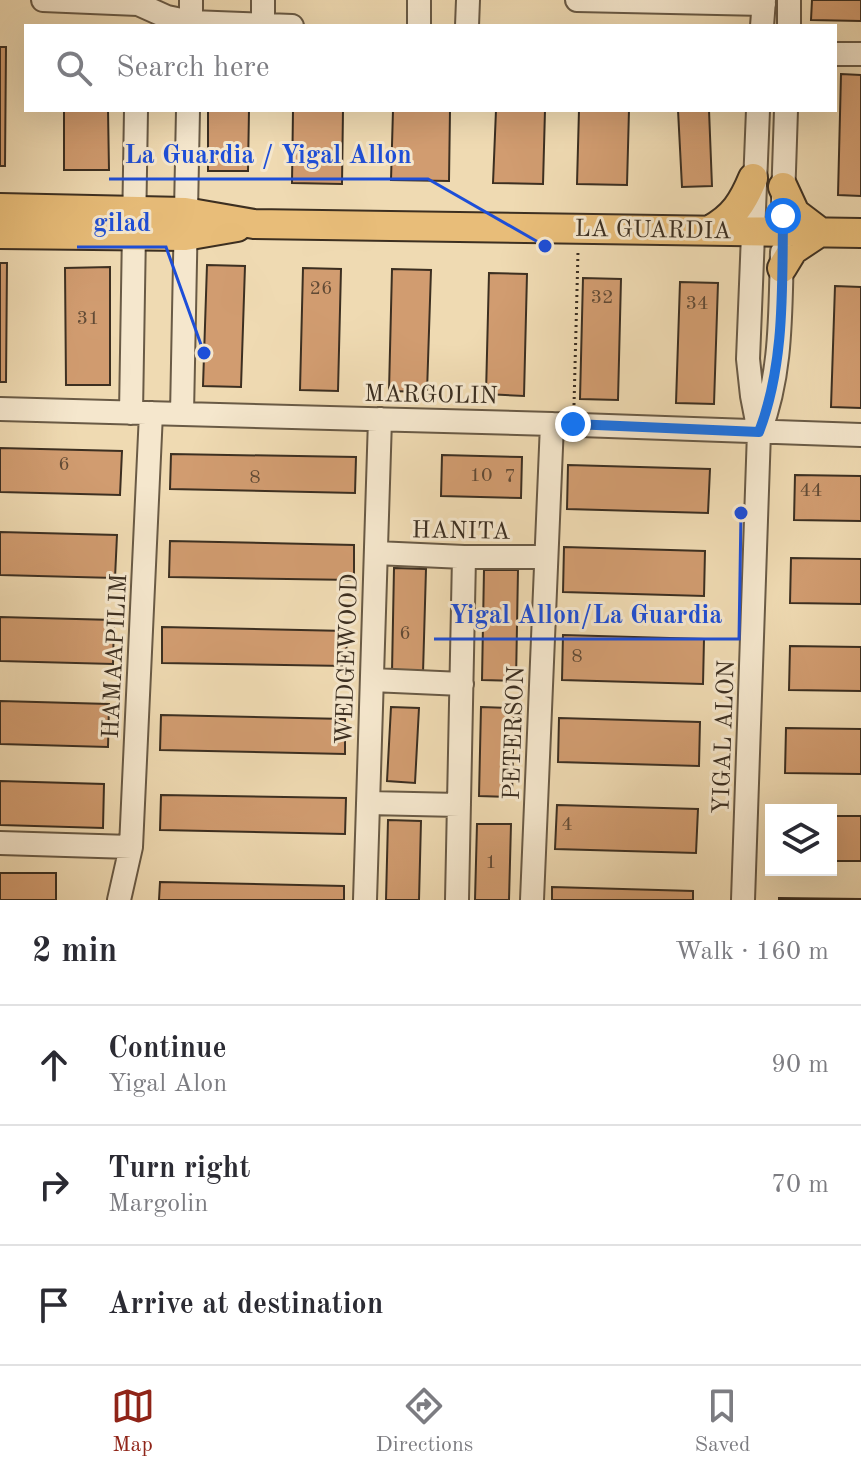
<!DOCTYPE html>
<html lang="en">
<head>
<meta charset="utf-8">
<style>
  :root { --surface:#fff; --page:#f7f7f7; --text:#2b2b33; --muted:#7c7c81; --line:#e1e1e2; --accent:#8f2418 }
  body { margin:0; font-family:"Old Standard TT",serif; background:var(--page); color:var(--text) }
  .controls { position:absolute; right:24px; bottom:24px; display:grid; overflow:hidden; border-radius:0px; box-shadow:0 8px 32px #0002 }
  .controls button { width:72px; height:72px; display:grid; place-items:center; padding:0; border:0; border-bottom:2px solid var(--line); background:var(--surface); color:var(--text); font:40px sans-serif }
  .stop { position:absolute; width:24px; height:24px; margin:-18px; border:6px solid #1a73e8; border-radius:50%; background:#fff }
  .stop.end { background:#1a73e8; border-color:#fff; box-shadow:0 2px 8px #0008 }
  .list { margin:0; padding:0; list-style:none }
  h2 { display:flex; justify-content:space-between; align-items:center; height:104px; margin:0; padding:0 32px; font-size:34px }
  h2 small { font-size:26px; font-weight:400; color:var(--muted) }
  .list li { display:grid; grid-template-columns:52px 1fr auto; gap:24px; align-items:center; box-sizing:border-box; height:120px; padding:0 32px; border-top:2px solid var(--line) }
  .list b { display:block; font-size:30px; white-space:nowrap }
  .list p { margin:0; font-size:26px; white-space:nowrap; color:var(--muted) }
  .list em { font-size:26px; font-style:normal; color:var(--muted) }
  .icon { flex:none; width:44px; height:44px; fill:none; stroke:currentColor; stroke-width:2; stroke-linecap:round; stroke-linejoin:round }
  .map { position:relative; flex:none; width:861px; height:900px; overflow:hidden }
  .search { position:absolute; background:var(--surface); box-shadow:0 8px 32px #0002; left:24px; right:24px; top:24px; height:88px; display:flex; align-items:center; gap:20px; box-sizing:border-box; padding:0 28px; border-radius:0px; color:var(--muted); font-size:30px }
  .sheet { height:464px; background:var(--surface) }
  nav { display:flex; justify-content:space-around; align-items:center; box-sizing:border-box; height:112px; border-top:2px solid var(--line); background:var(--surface); font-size:22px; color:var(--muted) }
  nav a { display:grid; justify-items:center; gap:4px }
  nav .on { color:var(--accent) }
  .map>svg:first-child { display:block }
  .building { fill:#d19c70; stroke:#3c2f21; stroke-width:2 }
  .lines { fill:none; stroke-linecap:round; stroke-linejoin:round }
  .minor-casing { stroke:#695a45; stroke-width:26 }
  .major-casing { stroke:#3c2f21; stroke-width:32 }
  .path { stroke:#3c2f21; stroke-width:3; stroke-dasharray:2 4; stroke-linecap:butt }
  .minor { stroke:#f5e7cd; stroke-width:22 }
  .major { stroke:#e8bd79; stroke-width:28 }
  .route { stroke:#1a73e8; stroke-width:10 }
  .labels { text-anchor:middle; stroke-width:6; stroke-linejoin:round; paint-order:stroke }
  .number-label { font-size:20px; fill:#614a35 }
  .street-label { font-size:24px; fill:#3c2f21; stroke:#f5e7cd }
  .leader { fill:none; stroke:#1d4ed8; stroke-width:3 }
  .callout-dot { fill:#1d4ed8; stroke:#f5e7cd; stroke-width:3 }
  .callout-label { font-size:26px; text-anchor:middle; font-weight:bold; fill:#1d4ed8; stroke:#f5e7cd; stroke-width:6; stroke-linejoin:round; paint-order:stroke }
</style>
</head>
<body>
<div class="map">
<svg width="861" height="900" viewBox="0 0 861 900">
  <rect width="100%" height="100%" fill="#efdab2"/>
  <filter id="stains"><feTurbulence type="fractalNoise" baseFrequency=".0025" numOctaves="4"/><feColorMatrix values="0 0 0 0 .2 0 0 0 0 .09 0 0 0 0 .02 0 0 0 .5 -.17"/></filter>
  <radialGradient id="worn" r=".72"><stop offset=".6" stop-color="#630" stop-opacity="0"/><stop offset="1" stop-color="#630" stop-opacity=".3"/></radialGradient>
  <path class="building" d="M812 0H861V21L811 20Z
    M0 47H6L5 166H0Z
    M841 74 861 75V196L838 195Z
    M64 110H108L109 170H64Z
    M208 110H249L248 171H208Z
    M293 110H343L342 184 292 183Z
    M393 110H450L449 181 391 180Z
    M496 110H545L543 184 493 183Z
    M579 110H629L627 185 577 184Z
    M678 110H709L712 186 682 187Z
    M0 263H7L6 382H0Z
    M207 265 245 266 241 387 203 386Z
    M110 267V385H66L65 268Z
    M303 268 341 269 338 391 300 390Z
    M392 269 431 270 427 392 389 391Z
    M489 273 527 274 524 396 486 394Z
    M583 278 621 279 618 400 580 399Z
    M680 282 718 283 714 404 676 403Z
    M835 286 861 287V408L831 407Z
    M0 448 122 451 120 495 0 492Z
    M171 454 356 457 355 493 170 489Z
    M442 455 522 457 521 498 441 496Z
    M568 465 710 469 708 513 567 509Z
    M795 475 861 476V521L794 520Z
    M0 532 117 535 115 578 0 575Z
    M170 541 354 545V580L169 577Z
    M564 547 705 551 704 596 563 592Z
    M791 558 861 559V604L790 603Z
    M394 568 426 569 423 673 392 672Z
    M484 570H518L516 681 482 680Z
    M0 617 114 620 113 664 0 661Z
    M162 627 347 631 346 666 162 663Z
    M563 635 704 639 703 684 562 680Z
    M790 646 861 647V691L789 690Z
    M0 701 109 704 108 747 0 744Z
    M391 707 419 708 415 783 387 781Z
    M481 707 514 708 512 797 479 796Z
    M161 715 345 719V754L160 750Z
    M559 718 700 722 699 766 558 762Z
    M786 728 861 729V774L785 773Z
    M0 781 104 784 103 828 0 825Z
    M161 795 346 798 345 834 160 830Z
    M557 805 698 809 696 853 555 849Z
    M831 816H861V861H831Z
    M388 820 421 821 419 900H386Z
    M477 824H511L509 900H475Z
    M0 873H56V900H0Z
    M160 882 344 886V900H159Z
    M552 887 693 891V900H552Z
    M779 898 861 899V900H779Z"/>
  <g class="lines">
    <g class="minor-casing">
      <path id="minor" d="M43 0 138 4 167 17 191 22 292 26
        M419 0V26
        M577 0 764 4
        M263 25V0
        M191 26V0
        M467 26 468 0
        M762 26 764 0
        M789 26V0
        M835 54H861
        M783 201 786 110
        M0 409 552 424 861 435
        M131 413 136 110
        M182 414 188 110
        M760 431C782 373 780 313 782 252
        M376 553 464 557H546
        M372 680 462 684
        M368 803 459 805
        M0 843 131 847
        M119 900 131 847 151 413
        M365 900 380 419
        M457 900 464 557
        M532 900 552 424
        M743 900 759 432 752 396 748 359 758 110"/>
    </g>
    <g class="major-casing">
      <path id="major" d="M783 187 795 213 820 232
        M0 208 185 212 254 224 861 233
        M710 230C734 217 743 202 753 178
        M0 234 185 236 237 227
        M782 268 793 250 820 232"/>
    </g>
    <path class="path" d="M574 405 578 252"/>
    <use href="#minor" class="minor"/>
    <use href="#major" class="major"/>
  </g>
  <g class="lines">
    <path class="route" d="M573 424 759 432C785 364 782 288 783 216"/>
  </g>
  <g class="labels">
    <g class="number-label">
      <text x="321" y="294">26</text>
      <text x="602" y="303">32</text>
      <text x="697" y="309">34</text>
      <text x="88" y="324">31</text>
      <text x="64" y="470">6</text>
      <text x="481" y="481">10</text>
      <text x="510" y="482">7</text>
      <text x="255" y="483">8</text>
      <text x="811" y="496">44</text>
      <text x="405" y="639">6</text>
      <text x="577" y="662">8</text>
      <text x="567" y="830">4</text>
      <text x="491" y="868">1</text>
    </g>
    <g class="street-label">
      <text transform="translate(653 229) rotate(1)" y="8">LA GUARDIA</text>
      <text transform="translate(431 394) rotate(1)" y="8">MARGOLIN</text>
      <text transform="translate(461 530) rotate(1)" y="8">HANITA</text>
      <text transform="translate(114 656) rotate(-87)" y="8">HAMAAPILIM</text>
      <text transform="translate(346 659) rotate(-88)" y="8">WEDGEWOOD</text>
      <text transform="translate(513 733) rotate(-88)" y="8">PETERSON</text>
      <text transform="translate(723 737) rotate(-88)" y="8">YIGAL ALON</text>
    </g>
  </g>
  <path class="leader" d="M545 246L428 179H109M204 353L166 247H77M741 513L739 639H434"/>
  <g class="callout-dot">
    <circle cx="545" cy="246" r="8"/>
    <circle cx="204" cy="353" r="8"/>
    <circle cx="741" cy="513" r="8"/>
  </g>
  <g class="callout-label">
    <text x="268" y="163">La Guardia / Yigal Allon</text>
    <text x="122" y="231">gilad</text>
    <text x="586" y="623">Yigal Allon/La Guardia</text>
  </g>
  <rect width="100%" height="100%" filter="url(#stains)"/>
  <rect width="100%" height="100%" fill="url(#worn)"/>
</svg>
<div class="controls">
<button><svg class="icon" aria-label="layers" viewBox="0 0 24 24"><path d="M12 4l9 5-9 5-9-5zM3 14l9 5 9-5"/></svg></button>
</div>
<div class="stop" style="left:783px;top:216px"></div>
<div class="stop end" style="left:573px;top:424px"></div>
<div class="search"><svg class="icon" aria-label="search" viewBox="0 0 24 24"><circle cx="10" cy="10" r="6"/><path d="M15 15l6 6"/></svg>Search here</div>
</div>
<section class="sheet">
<h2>2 min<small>Walk · 160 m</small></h2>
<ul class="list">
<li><svg class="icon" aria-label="ahead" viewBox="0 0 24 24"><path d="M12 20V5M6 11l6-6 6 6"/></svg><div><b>Continue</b><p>Yigal Alon</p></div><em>90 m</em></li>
<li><svg class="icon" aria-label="right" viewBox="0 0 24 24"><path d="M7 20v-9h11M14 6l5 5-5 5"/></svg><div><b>Turn right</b><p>Margolin</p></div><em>70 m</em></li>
<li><svg class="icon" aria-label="arrive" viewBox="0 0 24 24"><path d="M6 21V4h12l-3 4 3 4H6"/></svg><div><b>Arrive at destination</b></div></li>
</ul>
</section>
<nav>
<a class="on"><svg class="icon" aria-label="map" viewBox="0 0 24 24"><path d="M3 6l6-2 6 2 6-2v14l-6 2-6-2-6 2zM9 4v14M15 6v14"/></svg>Map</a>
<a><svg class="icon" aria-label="directions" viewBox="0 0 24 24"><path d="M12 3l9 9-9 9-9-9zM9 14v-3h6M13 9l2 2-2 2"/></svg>Directions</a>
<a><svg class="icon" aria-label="saved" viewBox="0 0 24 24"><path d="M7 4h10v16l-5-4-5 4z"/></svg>Saved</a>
</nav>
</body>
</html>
